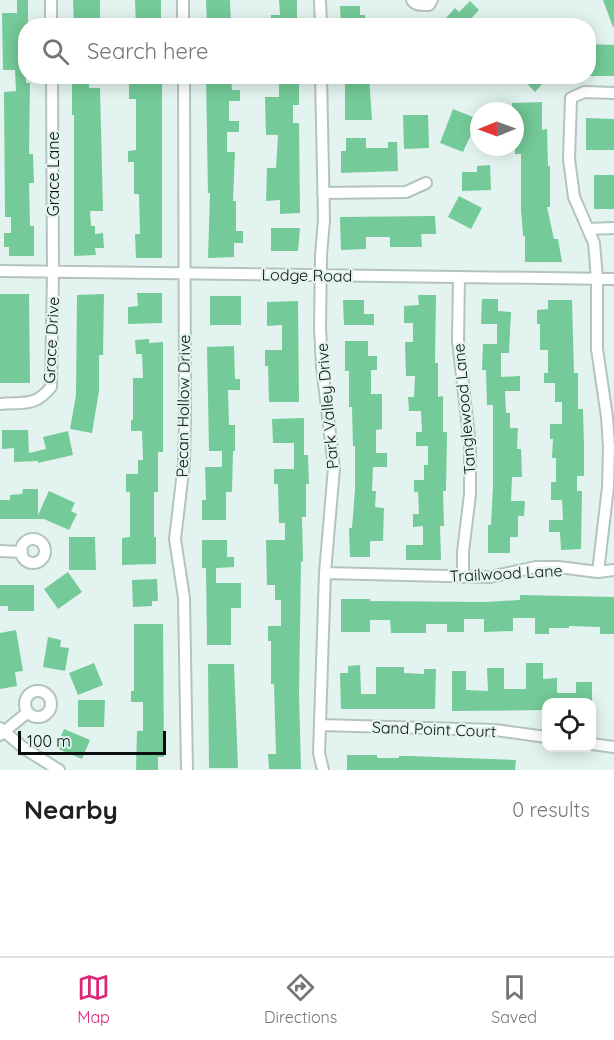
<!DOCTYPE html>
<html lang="en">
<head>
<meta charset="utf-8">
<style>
  :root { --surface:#fff; --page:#f6f6f6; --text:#202124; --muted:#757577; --line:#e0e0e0; --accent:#db2777 }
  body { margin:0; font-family:Quicksand,sans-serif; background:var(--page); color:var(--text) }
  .controls { position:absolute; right:18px; bottom:18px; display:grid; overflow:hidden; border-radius:12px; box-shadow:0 3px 15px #0003 }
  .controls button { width:54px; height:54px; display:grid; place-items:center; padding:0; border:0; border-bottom:2px solid var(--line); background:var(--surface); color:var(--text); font:30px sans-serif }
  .compass { position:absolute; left:470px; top:102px; width:54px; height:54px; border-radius:50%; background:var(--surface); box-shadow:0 3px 15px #0003; rotate:269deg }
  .scale { position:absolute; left:18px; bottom:15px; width:148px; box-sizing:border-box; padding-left:6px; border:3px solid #0a0f0e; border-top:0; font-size:16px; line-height:21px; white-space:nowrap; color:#0a0f0e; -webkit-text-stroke:4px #e3f4f0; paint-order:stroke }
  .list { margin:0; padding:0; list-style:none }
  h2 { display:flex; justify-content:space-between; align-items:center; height:78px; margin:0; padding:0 24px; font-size:26px }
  h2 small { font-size:20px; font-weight:400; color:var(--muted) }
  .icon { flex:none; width:33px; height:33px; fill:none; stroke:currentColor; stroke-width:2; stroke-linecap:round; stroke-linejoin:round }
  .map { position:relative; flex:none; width:614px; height:770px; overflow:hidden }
  .search { position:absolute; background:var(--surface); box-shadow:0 3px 15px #0003; left:18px; right:18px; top:18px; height:66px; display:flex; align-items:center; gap:15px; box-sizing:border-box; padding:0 21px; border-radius:24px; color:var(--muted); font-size:22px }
  .sheet { height:186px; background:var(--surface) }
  nav { display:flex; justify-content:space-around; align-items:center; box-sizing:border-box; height:84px; border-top:2px solid var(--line); background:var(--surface); font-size:16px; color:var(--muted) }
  nav a { display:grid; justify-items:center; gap:3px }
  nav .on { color:var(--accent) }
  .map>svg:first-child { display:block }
  .building { fill:#74ca98 }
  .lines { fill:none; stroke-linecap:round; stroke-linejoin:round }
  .street-casing { stroke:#b2c3c0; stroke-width:14 }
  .street { stroke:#fff; stroke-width:10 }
  .labels { text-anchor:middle; stroke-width:4.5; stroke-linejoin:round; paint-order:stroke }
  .street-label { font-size:16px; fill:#0a0f0e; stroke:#e3f4f0 }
</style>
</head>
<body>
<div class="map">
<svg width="614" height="770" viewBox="0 0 614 770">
  <rect width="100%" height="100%" fill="#e3f4f0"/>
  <path class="building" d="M17 0H28V26H26V83H30L29 154H33L34 183H29L30 226H34V256H9V247H4V233H11V217H5L4 92 16 91 15 70H3L2 13H17Z
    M73 0H100V26H74Z
    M135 0H161V26H136Z
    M206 0H230L231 26H207Z
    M279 0H297V26H271V15H280Z
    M603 0H614V27H613Z
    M470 1 479 10 464 26H439L455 8 459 12Z
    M340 6H360V15H365V26H341Z
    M588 44 614 45V76H588Z
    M72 76H89V88H100L103 211H90L91 226H95V234L103 233 104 248H95L96 255 74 256V115H72Z
    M129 76H162V258H136L135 234H140L139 194H134V162H128V151L136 150V99H129Z
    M206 76H231L232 90H240V101H229V121H239V132H227V152H235L233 201H236V231H243V243H234V257L208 258 210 193H208Z
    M345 76H369L372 120H345Z
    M520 76H549L535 92Z
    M279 84H299V105H293V123H299L300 213 280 214V200L266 201 267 168H276L278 135H266L265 97H279Z
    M542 102V130L547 129 548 166H550V207H547L554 239H558L562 262H525V236H523L521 209V154H515V111H512V103Z
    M453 109 478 119 463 152 440 143Z
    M403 115H428L429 148 404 149Z
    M586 118 614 119V150H586Z
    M346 138H366V148H388V142H397L398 171 341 173V151H346Z
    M490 165 491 190 462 191V172H477V166Z
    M594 175H614V209H594Z
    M459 196 482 208 471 229 448 217Z
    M435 216 436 234H421L422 247H390V237H366V249L341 250 340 217Z
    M271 228H300L298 251H271Z
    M137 293H162V323L128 324V307L138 306Z
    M0 294H29L30 383H0Z
    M104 294 103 355H99V391L92 433 70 429 76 395 77 295Z
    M418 295H436L435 363H438V397L443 396V432H447L446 491H443L444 526H440L441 560H406V545H423V526L413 527V514H419L418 492H414V480H424V465H428V446H416V432H422L421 411H409L408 397H414L415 376H406L405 342H413V323H404V306L419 305Z
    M210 296H241V325H210Z
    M482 299H498V311L511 312 509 353H501V377L520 376V391H505L506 413H510V428H518L517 449H521L522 477H512L511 501H525L524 516H518V537H510V553H488V525H491L493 486V405H487L486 370H482L483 344H497V324H481Z
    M343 300H364V314H374V325H344Z
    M548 300H572L574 373H578V409H583L584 446V476H577V491H582L581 549 561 550 560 532H549V520H563L562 500H551V482H556V458H552L553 439H550V424H562V402H555V383H544V373H548V350H540V324H537V310L548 309Z
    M298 301 299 402H269L268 366H265V350H282V325L267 326V302Z
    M149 339V343L163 342V452H158V492H154V537H156V564L122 565V538L130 537V492H126V474H138V460H143L142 431H131V420H133V378H143L142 354H136L135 340Z
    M345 341H368V356H377V370H371V394H382V429L376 430V453H387V467H373L372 491H376L375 507 384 508 383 541H370V557H350L349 528H352L355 490V446H353L352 407H349V371H345Z
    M234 346 235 379H240V390H228L229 425H235V451H233L232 492H226V520H202V500H206L205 467H222V451H209L207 347Z
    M304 418V455H308L309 484H306V517H302L303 561 301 562 299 694 301 769H269L268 754H276L274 684H271V641H268V626H281V600H275V585H267L266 540H285V523H279L278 484H274V469H294V443H273L272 419Z
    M2 430H28L29 453 46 449 43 437 68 431 73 455 38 463V461L14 462V448L2 449Z
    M23 489H38V515L49 491 75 503 71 511 77 514 69 530 44 519H0V500H10V495L22 494Z
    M69 537H95L96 570H69Z
    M202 540H227V557H234V567L216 568V583H241V608H231V645H207L206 568H202Z
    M68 572 82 592 58 609 44 589Z
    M157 579 158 601H152V606L133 607 132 580Z
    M0 585H34V611H8V606H0Z
    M520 595 614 597V634H600V627L569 626V628H549V634H535V618H513V631L484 632V619H464V632H447V624H426V633H391L390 620H370V632H341V599H370V601L484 602 520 600Z
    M134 624H163L164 757H158V770H136L137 731H143V702H131V691H134Z
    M16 630 23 671 15 672 17 686 0 689V633Z
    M48 637 61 640 60 647 69 648 65 671 43 667Z
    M94 663 103 685 78 695 69 673Z
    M526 663H543V679L557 678V693H576V682H592V702H546V710L452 711V671H466V690L488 691 487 668H504V689H526Z
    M208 664H234L238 768H209Z
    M360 665 361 694H376V667H404V673L424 674V669H436L435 709H341L340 673H348V666Z
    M78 700H105L104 727H78Z
    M64 729 90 740 82 759 56 748Z
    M347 755H377V758H399V756H410L516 760 515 770H347Z"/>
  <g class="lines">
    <g class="street-casing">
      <path id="street" d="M51 0V26
        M183 0V26
        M320 0 321 26
        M412 0C416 6 422 5 429 5L432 0
        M184 76 185 421 184 463 175 539 184 598 187 770
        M321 76 324 220 321 255 320 328 322 366 334 468 325 573 319 753 323 770
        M323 193 406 192 426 183
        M588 229 614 228
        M0 271 614 279
        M459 277 458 341 470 446V494L463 552V577
        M0 404C24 402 35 407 51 387L53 272 52 76
        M21 551a12 12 0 1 1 24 0a12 12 0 1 1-24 0Z
        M0 551 22 552
        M598 572 608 487 609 447 607 417 597 349V279L594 243 574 197 569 159 571 98 584 92 614 93
        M325 573 490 577 536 567H559L598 572 614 570
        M25 704a13 13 0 1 1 26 0a13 13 0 1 1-26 0Z
        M321 725 495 730 546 737
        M0 728 25 749 59 770
        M0 735 28 712
        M592 744 614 747"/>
    </g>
    <use href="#street" class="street"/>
  </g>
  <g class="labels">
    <g class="street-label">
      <text transform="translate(53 174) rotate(-90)" y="6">Grace Lane</text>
      <text transform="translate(307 275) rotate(1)" y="6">Lodge Road</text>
      <text transform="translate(51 340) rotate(-87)" y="6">Grace Drive</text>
      <text transform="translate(183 406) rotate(-89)" y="6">Pecan Hollow Drive</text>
      <text transform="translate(327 406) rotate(-95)" y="6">Park Valley Drive</text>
      <text transform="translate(464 409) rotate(-95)" y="6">Tanglewood Lane</text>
      <text transform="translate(506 573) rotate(-3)" y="6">Trailwood Lane</text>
      <text transform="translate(434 729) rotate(2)" y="6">Sand Point Court</text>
    </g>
  </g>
</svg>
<div class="controls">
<button><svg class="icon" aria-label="locate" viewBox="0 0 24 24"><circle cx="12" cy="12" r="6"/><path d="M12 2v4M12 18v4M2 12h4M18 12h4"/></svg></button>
</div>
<svg class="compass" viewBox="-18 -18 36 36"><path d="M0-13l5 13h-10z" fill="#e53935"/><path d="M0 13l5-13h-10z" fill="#757577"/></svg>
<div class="scale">100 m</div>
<div class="search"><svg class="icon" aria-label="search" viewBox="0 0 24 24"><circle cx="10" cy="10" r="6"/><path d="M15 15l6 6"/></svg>Search here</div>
</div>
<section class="sheet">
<h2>Nearby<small>0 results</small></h2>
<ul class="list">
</ul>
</section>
<nav>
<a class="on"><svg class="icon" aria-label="map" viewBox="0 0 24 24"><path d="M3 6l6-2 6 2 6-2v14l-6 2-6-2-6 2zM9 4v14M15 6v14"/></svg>Map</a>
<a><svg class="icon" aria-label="directions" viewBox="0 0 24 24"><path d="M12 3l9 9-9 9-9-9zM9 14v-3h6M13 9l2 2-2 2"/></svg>Directions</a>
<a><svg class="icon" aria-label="saved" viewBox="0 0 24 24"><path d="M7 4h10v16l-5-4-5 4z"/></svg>Saved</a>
</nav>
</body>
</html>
